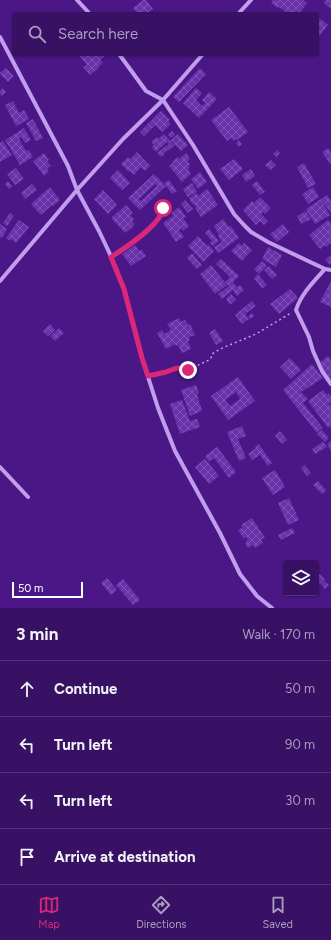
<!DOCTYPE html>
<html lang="en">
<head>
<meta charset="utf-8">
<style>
  :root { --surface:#381165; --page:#3f1a6b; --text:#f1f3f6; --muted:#ab9dbf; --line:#523179; --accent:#db2777 }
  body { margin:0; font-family:Figtree,sans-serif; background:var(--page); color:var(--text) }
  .controls { position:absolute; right:12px; bottom:12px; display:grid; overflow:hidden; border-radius:4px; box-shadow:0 1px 3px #0004 }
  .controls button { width:36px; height:36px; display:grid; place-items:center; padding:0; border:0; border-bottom:1px solid var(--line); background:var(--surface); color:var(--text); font:20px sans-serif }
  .scale { position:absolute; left:12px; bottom:10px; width:71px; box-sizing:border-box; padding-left:4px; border:2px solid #fff; border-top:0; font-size:11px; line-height:14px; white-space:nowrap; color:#fff; -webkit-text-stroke:3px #4b1787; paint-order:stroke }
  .stop { position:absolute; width:12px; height:12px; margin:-9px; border:3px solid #db2777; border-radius:50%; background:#fff }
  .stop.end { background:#db2777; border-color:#fff; box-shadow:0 1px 4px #0008 }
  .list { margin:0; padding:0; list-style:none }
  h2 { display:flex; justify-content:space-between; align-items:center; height:52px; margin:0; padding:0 16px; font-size:17px }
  h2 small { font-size:13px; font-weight:400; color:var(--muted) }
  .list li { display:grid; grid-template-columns:26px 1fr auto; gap:12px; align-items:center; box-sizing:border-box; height:56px; padding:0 16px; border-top:1px solid var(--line) }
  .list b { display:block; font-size:15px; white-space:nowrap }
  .list em { font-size:13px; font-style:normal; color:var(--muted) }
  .icon { flex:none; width:22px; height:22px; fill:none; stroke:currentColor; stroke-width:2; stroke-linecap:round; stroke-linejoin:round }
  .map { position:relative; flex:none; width:331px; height:608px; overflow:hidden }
  .search { position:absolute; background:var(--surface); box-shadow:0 1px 3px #0004; left:12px; right:12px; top:12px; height:44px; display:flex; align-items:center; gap:10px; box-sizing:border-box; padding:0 14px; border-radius:4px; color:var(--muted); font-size:15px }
  .sheet { height:276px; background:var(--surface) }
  nav { display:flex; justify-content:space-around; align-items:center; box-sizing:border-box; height:56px; border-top:1px solid var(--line); background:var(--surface); font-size:11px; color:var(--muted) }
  nav a { display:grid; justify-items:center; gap:2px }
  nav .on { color:var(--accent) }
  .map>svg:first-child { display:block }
  .building { fill:url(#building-cross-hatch); fill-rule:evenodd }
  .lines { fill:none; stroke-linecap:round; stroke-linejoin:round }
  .path { stroke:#c19ded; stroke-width:1.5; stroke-dasharray:2 3; stroke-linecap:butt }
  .minor { stroke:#c19ded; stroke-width:4 }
  .route { stroke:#db2777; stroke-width:5 }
</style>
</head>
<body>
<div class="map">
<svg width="331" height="608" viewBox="0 0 331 608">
  <defs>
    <pattern id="building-cross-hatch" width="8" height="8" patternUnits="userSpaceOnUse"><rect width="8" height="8" fill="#6932aa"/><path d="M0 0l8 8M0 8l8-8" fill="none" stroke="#8051b7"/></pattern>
  </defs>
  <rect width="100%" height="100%" fill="#4b1787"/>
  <path class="building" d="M143 0H146L153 9 146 14H138L133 8Z
    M273 0H303L307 3 299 14H286L287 13 279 7 278 8 271 3Z
    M326 0H331V9L324 3Z
    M318 17 328 25 317 39V18Z
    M78 54H105L106 55 100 60 103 63 98 67 99 68 90 75 83 67 87 65Z
    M6 68 14 76 8 82 0 74V73Z
    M200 68 206 74 179 102 173 97Z
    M3 88 6 92 2 96 0 94V91Z
    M196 88 202 93 196 100 202 106 205 103 202 100 209 92 217 99 199 118 183 103Z
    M13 101 19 113 24 110 29 119 16 126 5 105Z
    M229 107 248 132 237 140 236 139 234 141 231 138 227 141 211 120Z
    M161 111 170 120 168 121 171 124 162 132 155 125 144 136 140 132Z
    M33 119 43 138 36 141 26 123Z
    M24 128 31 140 25 143 21 137 19 139 26 151 29 150 33 157 20 165 5 140Z
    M172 131 175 135 171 138 168 135Z
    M164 134 175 145 169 150H168L164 153 165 154 161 157 157 153 169 144 167 142 156 152 152 147 154 145 151 142 157 137 158 139Z
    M178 134 188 145 181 151 171 140Z
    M239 140 242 144 239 147 236 143Z
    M3 141 12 155 0 162V143Z
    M328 148 331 152V163L330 164 322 152Z
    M277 150 280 153 277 157 273 154Z
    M137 152 150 166 145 171 141 167 134 175 130 171 129 172 121 164 128 157 130 159Z
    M44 153 49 160 47 161 51 166 47 168 49 171 44 176 33 161Z
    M186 153 190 159 188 161 190 165 188 166 190 168 188 169 191 174 182 182 169 166 173 163 172 162 178 157 179 159Z
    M234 159 243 169 229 180 220 169Z
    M271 160 276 165 270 170 265 165Z
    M304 163 316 184 308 188 297 167Z
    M16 168 24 179 15 185 7 174Z
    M251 169 255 176 246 182 242 175Z
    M118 170 130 183 122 190 110 178Z
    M200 172 207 182 198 189 191 179Z
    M154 174 166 186 140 210 128 198ZM155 184 157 186 141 201 139 199Z
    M169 180 177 191 172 194 164 183Z
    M8 181 12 186 9 189 5 184Z
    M257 181 265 192 260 195 252 185Z
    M192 183 197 192 188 197 183 189Z
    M32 184 37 190 25 199 21 193Z
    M50 187 60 200 53 206 52 205 41 215 31 204Z
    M313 187 319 197 308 204 302 194Z
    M207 189 218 205 201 217 195 208 196 207 194 204 193 205 189 198 197 193 198 196Z
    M103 190 117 205 108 214 94 199Z
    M327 195 331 201V213L321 199Z
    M260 197 271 208 265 214 263 212 261 214 268 221 264 225 260 221 256 225 243 210 252 201 254 203Z
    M321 199 330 215 315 224 306 209Z
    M185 200 193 209 188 213 181 204Z
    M126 205 133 213 130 215 134 219 132 221 135 224 132 227H133L125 233 111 218Z
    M179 207 186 217 183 218 189 226 183 231 181 228 179 230 184 237 176 242 163 223 173 216 171 213Z
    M306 211 311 219 301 224 297 216Z
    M10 213 14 216 7 226 3 223Z
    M223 219 229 227 231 226 239 238 218 253 214 247 222 242 218 236 219 235 214 226Z
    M19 220 29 227 16 243 11 239 10 241 6 238Z
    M328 220 331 223V243L326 247 325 245 320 249 309 235Z
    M0 224 7 229 2 238 0 237Z
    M283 224 289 232 277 242 270 234Z
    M209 229 219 241 213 246 210 243 212 241 205 233Z
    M198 236 207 246 208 244 214 251 203 262 188 246Z
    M239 243 242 246 244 243 252 250 242 261 231 251Z
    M135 245 139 251 142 250 146 256 131 266 122 254Z
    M268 247 282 255 276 267 262 259Z
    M192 253 202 265 197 269 187 258Z
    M331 255V264L330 265 325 260Z
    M221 259 239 276 231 284 233 282 237 287 240 285 244 290 237 296 233 290 222 299 218 294 229 286 225 282 230 277 216 264Z
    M262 261 267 266 259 274 254 269Z
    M211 265 227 285 215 294 200 274Z
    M269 266 277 275 272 279 264 270Z
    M258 274 267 285 262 289 254 278Z
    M331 281V307L320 302Z
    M290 289 298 298 279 314 270 304Z
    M231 294 236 300 230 305 226 299Z
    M252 301 256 306 245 314 249 319 242 324 235 315Z
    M252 313 254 316 250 319 248 316Z
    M179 318 181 322 185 320 188 325 190 324 195 335 189 337 190 340 188 341 191 349 182 353 178 345 176 346 175 344 166 349 157 333 162 330 164 334 171 330 167 324Z
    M50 324 55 330 48 336 43 331Z
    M59 328 64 333 55 341 50 336Z
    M215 329 223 341 216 345 209 333Z
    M328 356 331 360V380L318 364Z
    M290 358 301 370 291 379 280 367Z
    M312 364 323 378 301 392 308 399 303 403 323 428 317 433 283 390Z
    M238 377 255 401 228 420 211 396ZM236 392 240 399 230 406 225 400Z
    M196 385 199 393 197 394 202 411 190 416 181 390Z
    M323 390 327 395 329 393 331 396V402L329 404 331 406V426L328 428 308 401Z
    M182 400 190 421 197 419 200 427 180 434 170 404Z
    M242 426 246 436 238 439 246 458 239 461 227 432Z
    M322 430 329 438 325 442 317 434Z
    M280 431 287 440 282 444 275 436Z
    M331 441V451L327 444Z
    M323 442 327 447 315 454 312 449Z
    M259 444 272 463 268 466 260 455 252 460 248 454 256 448 255 447Z
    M217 447 236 472 229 478 214 458 209 462 205 456Z
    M205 459 219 476 209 484 195 467Z
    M305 465 311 473 307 476 301 468Z
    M275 470 285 487 273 495 262 478Z
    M318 481 326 490 322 494 313 485Z
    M289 498 299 520 288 525 278 503Z
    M252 518 265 538 261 540 263 543 255 548 253 545 248 548 245 543 247 542 246 541 248 539 246 537 244 539 238 530 243 527 241 525Z
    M292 528 295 533 281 540 278 535Z
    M316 571 325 579 320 584 316 580Z
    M107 578 117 590 111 595 101 583Z
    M123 579 140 600 133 605 116 585Z
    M324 581 329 585 325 589 321 584Z"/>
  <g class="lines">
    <path class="path" d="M155 375 167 372 174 369 178 368 188 370 209 360 211 358 212 354 220 349 256 334 291 313"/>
    <path class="minor" d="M77 0 90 14
      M238 14 251 0
      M0 37 68 166 77 190 99 231 109 252 124 289 142 358 158 408 175 451 220 533 240 574 257 596 272 608
      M119 54 146 91 163 100 193 145 234 214 243 224 251 232 268 242 325 269 331 270
      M111 257C124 249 158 226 162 212 163 209 162 206 161 203
      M325 269C314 281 301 294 296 310L309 337 313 351 322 371 331 384
      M0 281 77 190 123 139 163 100 203 54
      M0 467 28 497"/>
  </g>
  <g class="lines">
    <path class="route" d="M163 208C161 225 125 248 111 257L124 289 142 358 148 376 166 372 174 369 178 368 188 370"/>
  </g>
</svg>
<div class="controls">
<button><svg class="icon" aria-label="layers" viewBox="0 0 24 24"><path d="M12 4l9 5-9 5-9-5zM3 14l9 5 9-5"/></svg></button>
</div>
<div class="scale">50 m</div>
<div class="stop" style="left:163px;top:208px"></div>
<div class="stop end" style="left:188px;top:370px"></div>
<div class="search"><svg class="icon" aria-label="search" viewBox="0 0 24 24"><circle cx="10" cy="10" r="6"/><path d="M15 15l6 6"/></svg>Search here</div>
</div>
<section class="sheet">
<h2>3 min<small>Walk · 170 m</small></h2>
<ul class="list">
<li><svg class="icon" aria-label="ahead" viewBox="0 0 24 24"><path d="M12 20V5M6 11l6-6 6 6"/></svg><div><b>Continue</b></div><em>50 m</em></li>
<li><svg class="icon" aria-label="left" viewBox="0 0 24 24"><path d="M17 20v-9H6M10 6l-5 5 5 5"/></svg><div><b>Turn left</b></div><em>90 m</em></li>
<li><svg class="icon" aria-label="left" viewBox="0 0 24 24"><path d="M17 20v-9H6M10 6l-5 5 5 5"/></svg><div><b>Turn left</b></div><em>30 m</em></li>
<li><svg class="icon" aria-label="arrive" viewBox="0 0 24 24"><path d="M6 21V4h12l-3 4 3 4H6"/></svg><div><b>Arrive at destination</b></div></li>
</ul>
</section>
<nav>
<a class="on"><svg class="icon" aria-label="map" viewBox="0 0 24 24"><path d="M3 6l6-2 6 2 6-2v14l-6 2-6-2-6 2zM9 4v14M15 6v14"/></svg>Map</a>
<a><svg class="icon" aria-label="directions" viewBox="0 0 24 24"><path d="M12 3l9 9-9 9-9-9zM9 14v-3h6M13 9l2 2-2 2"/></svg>Directions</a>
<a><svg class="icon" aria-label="saved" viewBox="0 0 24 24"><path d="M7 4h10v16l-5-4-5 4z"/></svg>Saved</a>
</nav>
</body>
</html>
